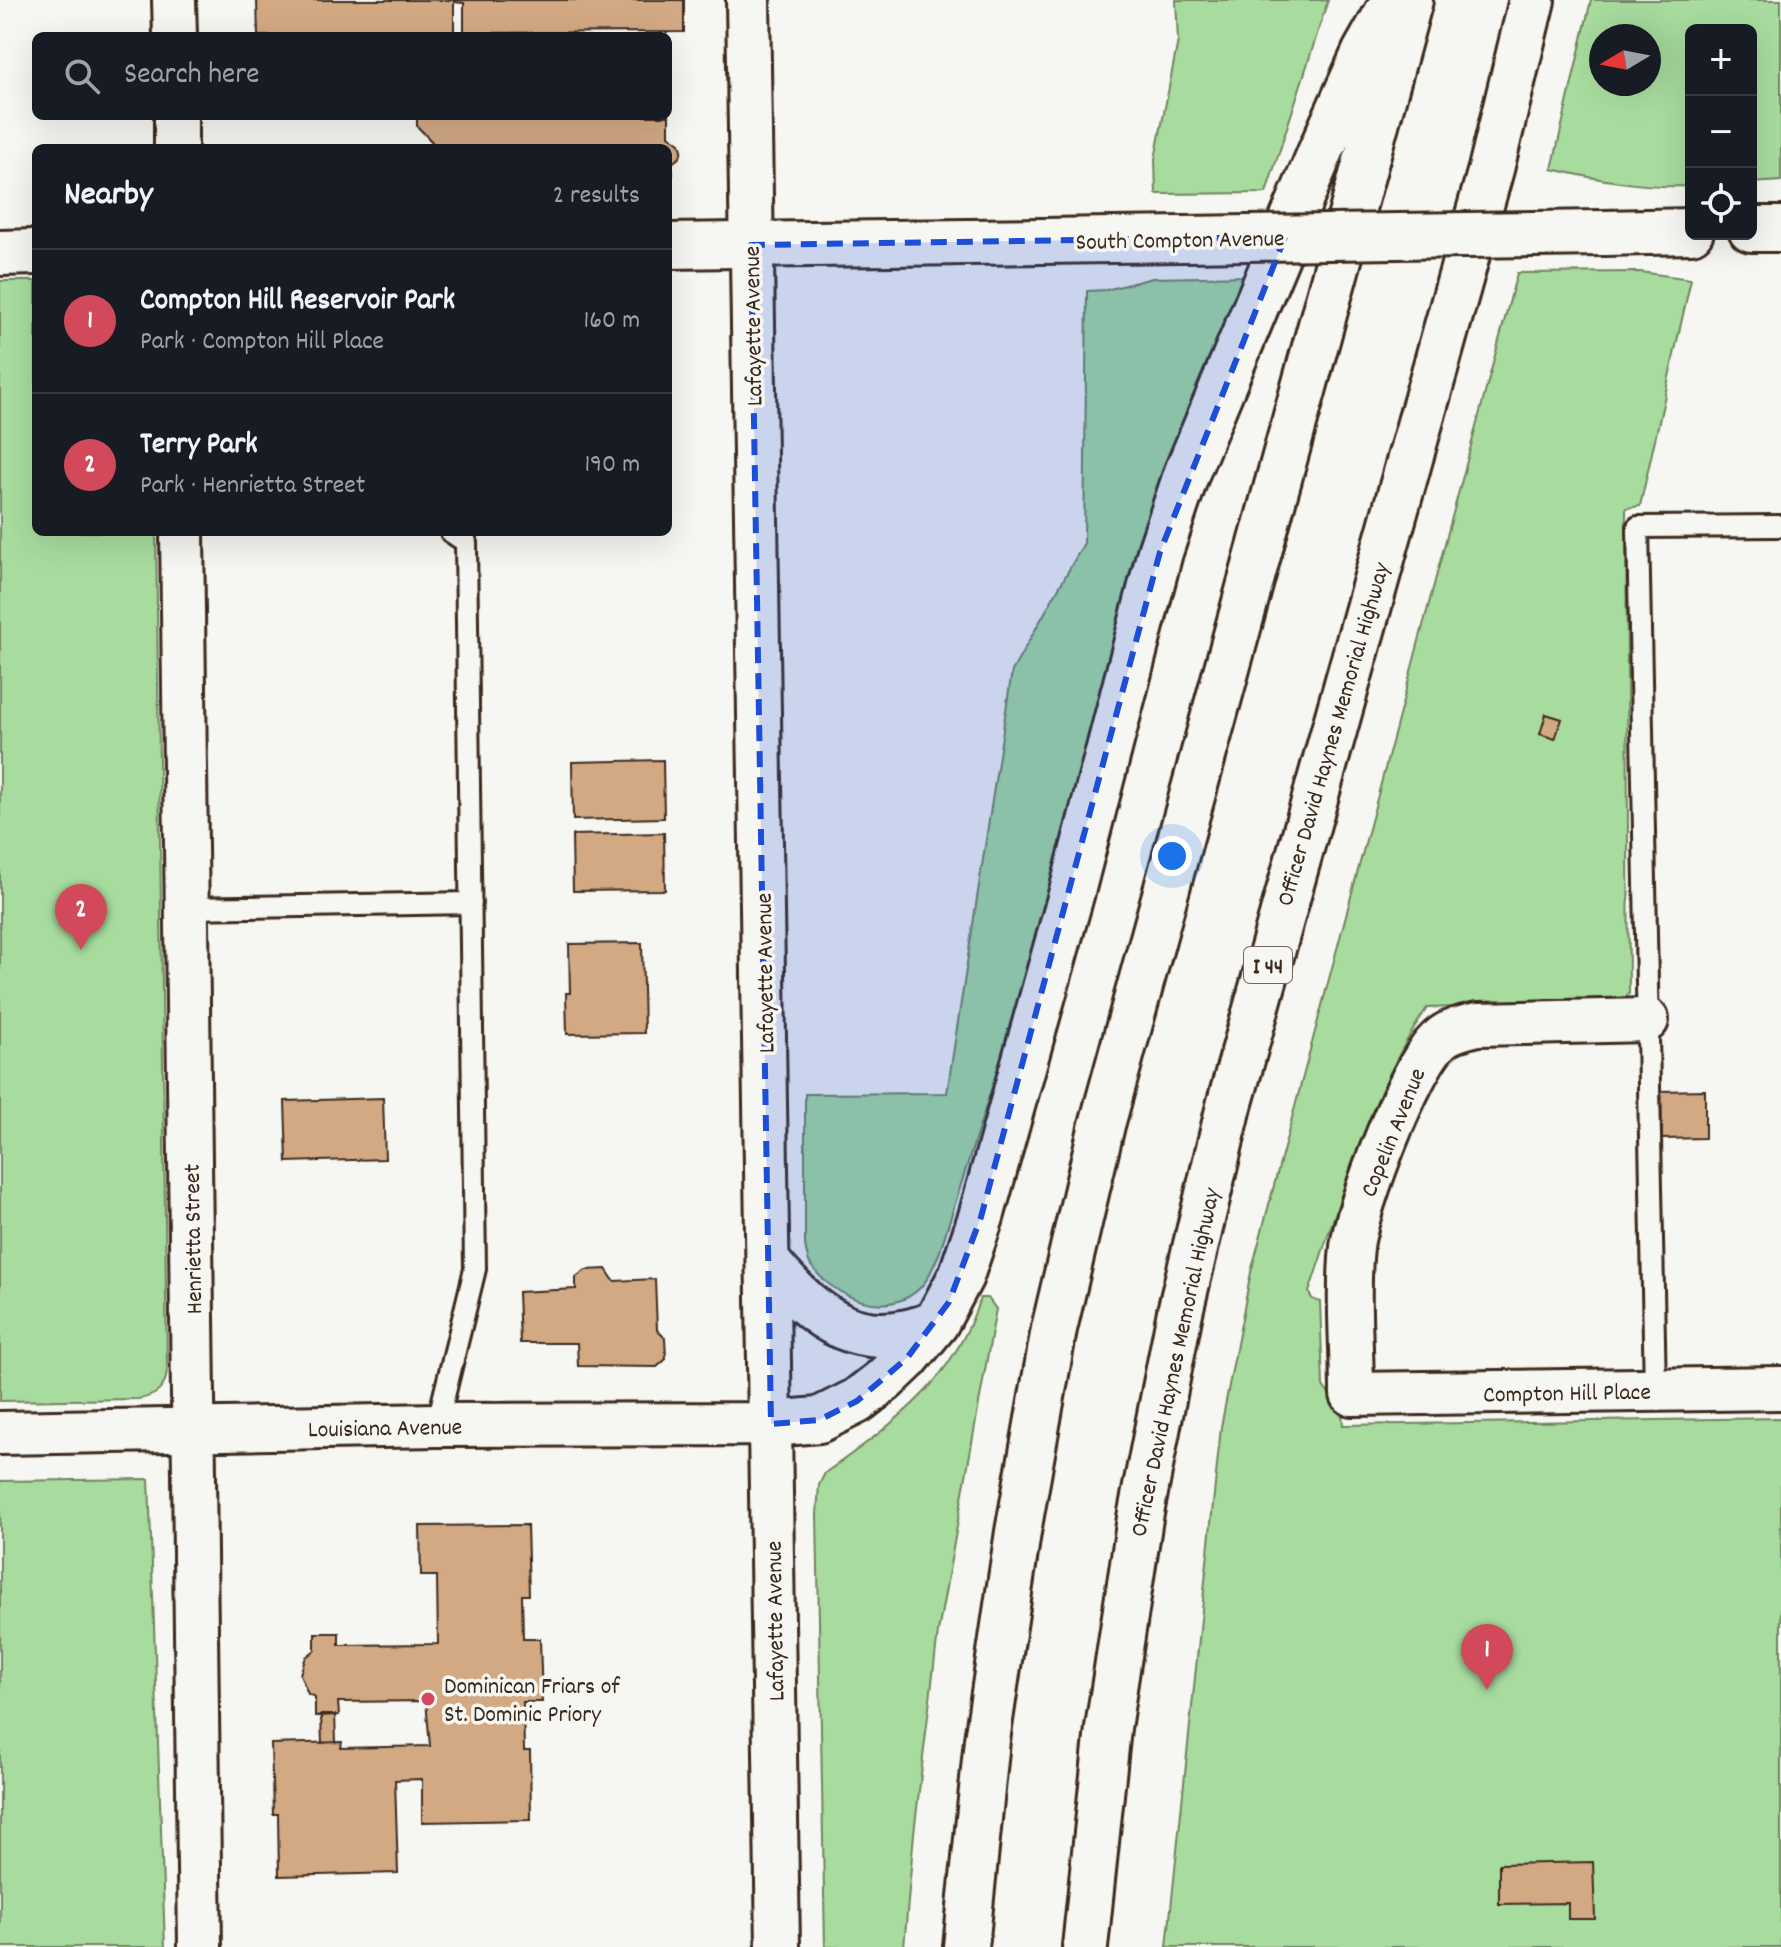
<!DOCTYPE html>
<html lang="en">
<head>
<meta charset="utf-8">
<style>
  :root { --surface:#171b24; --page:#242831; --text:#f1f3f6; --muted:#9ea1a6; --line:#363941; --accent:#d1495b }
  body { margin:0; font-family:Dekko,sans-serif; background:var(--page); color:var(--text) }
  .controls { position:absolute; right:24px; top:24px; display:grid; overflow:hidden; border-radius:12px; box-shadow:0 8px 32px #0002 }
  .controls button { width:72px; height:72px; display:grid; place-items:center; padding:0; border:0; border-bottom:2px solid var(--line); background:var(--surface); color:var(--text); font:40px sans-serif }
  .compass { position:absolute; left:1589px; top:24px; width:72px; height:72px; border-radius:50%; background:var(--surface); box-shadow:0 8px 32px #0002; rotate:260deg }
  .you { position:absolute; left:1172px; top:856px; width:28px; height:28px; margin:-20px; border:6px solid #fff; border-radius:50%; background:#1a73e8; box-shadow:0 0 0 12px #1a73e833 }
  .badge { display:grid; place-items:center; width:52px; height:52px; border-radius:50%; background:var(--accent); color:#fff; font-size:26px; font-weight:700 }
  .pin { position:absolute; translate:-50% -66px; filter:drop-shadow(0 2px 4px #0008) }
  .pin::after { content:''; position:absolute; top:42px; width:28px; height:24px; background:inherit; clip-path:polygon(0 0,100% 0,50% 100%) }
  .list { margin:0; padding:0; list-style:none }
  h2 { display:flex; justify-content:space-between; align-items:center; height:104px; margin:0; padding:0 32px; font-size:34px }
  h2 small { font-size:26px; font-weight:400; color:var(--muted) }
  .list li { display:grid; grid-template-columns:52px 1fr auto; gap:24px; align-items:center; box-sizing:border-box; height:144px; padding:0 32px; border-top:2px solid var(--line) }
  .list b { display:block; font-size:30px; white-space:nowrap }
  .list p { margin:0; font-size:26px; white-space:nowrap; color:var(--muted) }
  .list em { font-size:26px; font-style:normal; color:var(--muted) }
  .icon { flex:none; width:44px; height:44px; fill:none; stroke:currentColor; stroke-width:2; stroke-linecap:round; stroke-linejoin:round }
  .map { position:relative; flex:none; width:1781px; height:1947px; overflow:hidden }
  .search { position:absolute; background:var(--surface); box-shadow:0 8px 32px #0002; left:32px; top:32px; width:640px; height:88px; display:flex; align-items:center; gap:20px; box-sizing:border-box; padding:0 28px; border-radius:12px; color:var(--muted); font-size:30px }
  .panel { position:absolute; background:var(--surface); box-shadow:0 8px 32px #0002; left:32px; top:144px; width:640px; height:392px; border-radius:12px }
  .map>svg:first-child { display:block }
  .green { fill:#a7dc9e; stroke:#71835e; stroke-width:2; fill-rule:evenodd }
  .building { fill:#d3a984; stroke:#3b2a1e; stroke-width:2 }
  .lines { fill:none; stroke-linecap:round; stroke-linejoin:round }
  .lane-casing { stroke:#3b2a1e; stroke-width:26 }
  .street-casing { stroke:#3b2a1e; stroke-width:48 }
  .secondary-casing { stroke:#3b2a1e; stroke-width:50 }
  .highway-casing { stroke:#3b2a1e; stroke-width:50 }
  .lane { stroke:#f6f6f2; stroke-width:20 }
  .street { stroke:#f6f6f2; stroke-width:42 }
  .secondary { stroke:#f6f6f2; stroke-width:44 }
  .highway { stroke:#f6f6f2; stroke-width:44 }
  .secondary-bridge-casing { stroke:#3b2a1e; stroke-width:50; stroke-linecap:butt }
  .secondary-bridge { stroke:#f6f6f2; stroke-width:44 }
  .marked { fill:#1d4ed8; fill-opacity:0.2; stroke:#1d4ed8; stroke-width:6; stroke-dasharray:16 10; stroke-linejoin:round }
  .poi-dot { fill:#d1495b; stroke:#f6f6f2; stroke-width:3 }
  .labels { text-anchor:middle; stroke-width:7; stroke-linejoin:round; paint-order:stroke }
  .shield { fill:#f6f6f2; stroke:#73675e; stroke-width:2 }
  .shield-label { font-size:22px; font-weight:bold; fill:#3b2a1e }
  .street-label { font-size:24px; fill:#3b2a1e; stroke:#f6f6f2 }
  .poi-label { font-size:24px; fill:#3b2a1e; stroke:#f6f6f2; text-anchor:start }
</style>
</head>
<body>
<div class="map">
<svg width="1781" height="1947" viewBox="0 0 1781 1947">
  <rect width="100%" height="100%" fill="#f6f6f2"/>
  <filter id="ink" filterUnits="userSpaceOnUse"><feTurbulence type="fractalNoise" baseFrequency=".0125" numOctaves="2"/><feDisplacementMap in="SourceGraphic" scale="16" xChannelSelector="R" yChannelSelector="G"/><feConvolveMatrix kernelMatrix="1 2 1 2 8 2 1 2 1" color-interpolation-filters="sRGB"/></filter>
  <g filter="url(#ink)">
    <path class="green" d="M1176 0H1328L1266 193 1156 194 1155 159 1178 41Z
      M1591 0H1781V181L1751 183V30H1691V186C1643 188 1599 180 1552 169ZM1601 36H1649V84H1601Z
      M1640 272 1691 279 1640 506 1626 508 1629 994 1620 1001 1427 1008C1370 1092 1342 1196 1309 1292L1312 1299 1320 1302 1323 1386 1342 1412 1343 1425 1781 1418V1947H1167L1221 1427 1251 1272 1517 273Z
      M1249 276 939 1254C934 1264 929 1279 921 1287 889 1320 836 1299 812 1267 807 1261 806 1251 805 1244V1094L947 1093 1012 671 1084 543 1087 291 1106 290 1152 278Z
      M0 281H36V532H156L167 1369C166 1389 157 1396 138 1399L0 1401Z
      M980 1298H988L996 1309 938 1632 914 1833 904 1947H825L817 1514 819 1485 825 1473C893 1424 954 1382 980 1298Z
      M149 1479 165 1947H0V1481Z"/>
    <path class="building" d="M257 0H454V36H258Z
      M454 0H684V32L464 33V3L454 2Z
      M669 81V135L680 143 682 150 680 157 671 164 673 174 668 190V148H435V145L417 126V116H668Z
      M1546 714 1562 719 1555 739 1540 734Z
      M663 760 664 818 573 820 572 762Z
      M664 833 665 890 573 891 572 835Z
      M642 943 644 1033 567 1034 566 993H570L569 944Z
      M1705 1090V1138L1662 1139 1661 1091Z
      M383 1098 385 1159 287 1162 285 1101Z
      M606 1269 614 1281 655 1279 657 1330 665 1338 666 1359 657 1367 578 1366 577 1343H520L518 1292 576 1289V1277L586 1270Z
      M527 1525 529 1595H522L523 1639H540L542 1702H523L524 1751H530L531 1820 422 1822V1779L395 1780 398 1873 279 1876 278 1814H273L271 1744 342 1742 341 1748 430 1746 426 1701 338 1702 339 1715 315 1716V1697L308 1694 300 1674 306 1657 315 1650V1633H339V1645L438 1644 437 1576H421L420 1526Z
      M321 1715H335L336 1742 322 1743Z
      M1593 1862 1595 1919H1568V1903L1499 1904V1864Z"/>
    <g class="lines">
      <g class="lane-casing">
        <path id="lane" d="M187 908 471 903
          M1655 1391 1638 527 1781 526
          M437 1425 475 1269 466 542 451 532"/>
      </g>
      <g class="street-casing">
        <path id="street" d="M174 0 175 36
          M748 0 778 1947
          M176 116V148
          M182 532 200 1947
          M1647 1020 1478 1024C1464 1027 1449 1030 1439 1040 1410 1066 1357 1206 1352 1247 1347 1295 1352 1346 1352 1394L1781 1388
          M0 1433 437 1425 771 1424"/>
      </g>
      <g class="secondary-casing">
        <path id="secondary" d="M1751 229H1781
          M1604 233 1691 231
          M668 246 1184 239
          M0 253 36 252"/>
      </g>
      <g class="highway-casing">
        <path id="highway" d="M769 1264C816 1320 861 1355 936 1323
          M771 1424 819 1420 857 1401 884 1380 907 1358 936 1323 961 1276 981 1217 1073 888 1160 552 1187 472 1322 148 1365 52 1391 6
          M966 1947 987 1740 1018 1532 1054 1329 1102 1125 1410 0
          M1085 1947 1108 1728 1140 1518 1180 1312 1229 1106 1491 169 1532 0"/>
      </g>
      <use href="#lane" class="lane"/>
      <use href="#street" class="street"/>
      <use href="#secondary" class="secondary"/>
      <use href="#highway" class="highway"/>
      <g class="secondary-bridge-casing">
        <path id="secondary-bridge" d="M1184 239 1604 233"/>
      </g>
      <use href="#secondary-bridge" class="secondary-bridge"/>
    </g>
  </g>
  <path class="marked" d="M1285 237 1160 552 981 1217 949 1302 907 1358 857 1401 819 1420 771 1424 751 245Z"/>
  <circle class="poi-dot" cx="428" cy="1699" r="8"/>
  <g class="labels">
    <rect class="shield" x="1244" y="947" width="48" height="36" rx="6"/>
    <g class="shield-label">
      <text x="1268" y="973">I 44</text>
    </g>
    <g class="street-label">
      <text transform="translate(1180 239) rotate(-1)" y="8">South Compton Avenue</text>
      <text transform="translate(752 326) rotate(-91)" y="8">Lafayette Avenue</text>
      <text transform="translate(1332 734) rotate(-74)" y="8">Officer David Haynes Memorial Highway</text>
      <text transform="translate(764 973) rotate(-91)" y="8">Lafayette Avenue</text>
      <text transform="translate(1392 1132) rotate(-68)" y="8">Copelin Avenue</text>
      <text transform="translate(192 1239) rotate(-91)" y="8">Henrietta Street</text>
      <text transform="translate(1174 1362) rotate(-78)" y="8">Officer David Haynes Memorial Highway</text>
      <text transform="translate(1567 1392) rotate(-1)" y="8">Compton Hill Place</text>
      <text transform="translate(385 1427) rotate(-1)" y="8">Louisiana Avenue</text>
      <text transform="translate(774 1621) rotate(-91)" y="8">Lafayette Avenue</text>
    </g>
    <g class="poi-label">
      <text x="444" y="1693">Dominican Friars of<tspan x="444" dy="28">St. Dominic Priory</tspan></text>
    </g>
  </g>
</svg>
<div class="controls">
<button>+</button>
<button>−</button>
<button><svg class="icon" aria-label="locate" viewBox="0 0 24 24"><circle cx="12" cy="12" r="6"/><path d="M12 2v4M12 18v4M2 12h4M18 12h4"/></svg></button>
</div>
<svg class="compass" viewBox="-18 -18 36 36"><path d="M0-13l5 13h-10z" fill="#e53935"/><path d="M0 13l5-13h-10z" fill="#9ea1a6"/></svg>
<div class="you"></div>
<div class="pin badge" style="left:1487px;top:1690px">1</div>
<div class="pin badge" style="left:81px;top:950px">2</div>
<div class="search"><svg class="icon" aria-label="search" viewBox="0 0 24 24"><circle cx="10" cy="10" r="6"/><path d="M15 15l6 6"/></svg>Search here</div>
<section class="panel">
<h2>Nearby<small>2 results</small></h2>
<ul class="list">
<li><span class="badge">1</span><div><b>Compton Hill Reservoir Park</b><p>Park · Compton Hill Place</p></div><em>160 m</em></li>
<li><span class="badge">2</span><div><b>Terry Park</b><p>Park · Henrietta Street</p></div><em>190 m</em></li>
</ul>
</section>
</div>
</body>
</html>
